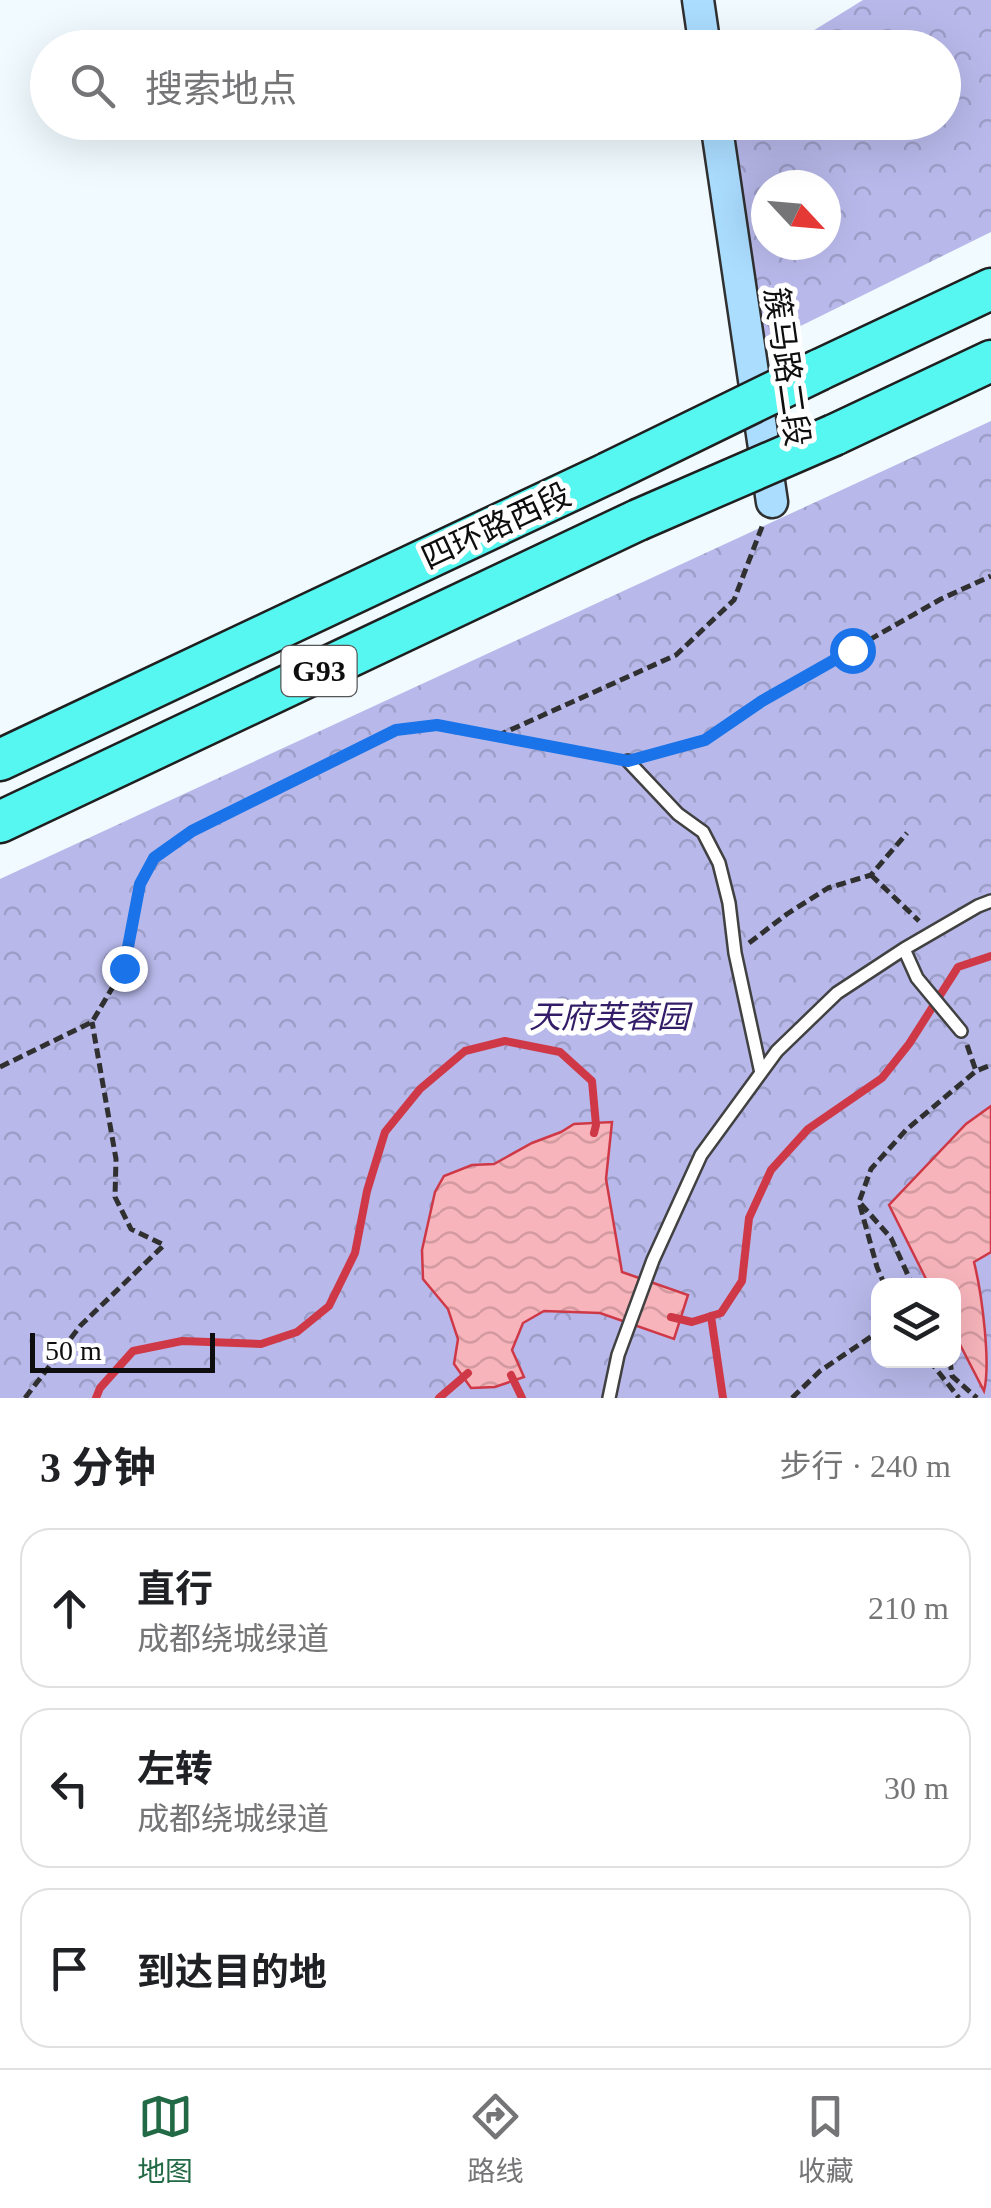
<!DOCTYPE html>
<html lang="zh">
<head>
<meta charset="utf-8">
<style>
  :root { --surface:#fff; --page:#f6f6f6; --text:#202124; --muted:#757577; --line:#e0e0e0; --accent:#226945 }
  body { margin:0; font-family:"Times New Roman","Noto Sans SC",serif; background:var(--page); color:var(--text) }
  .controls { position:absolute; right:30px; bottom:30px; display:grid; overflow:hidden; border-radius:20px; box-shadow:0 10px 40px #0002 }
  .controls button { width:90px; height:90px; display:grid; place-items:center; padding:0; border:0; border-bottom:2px solid var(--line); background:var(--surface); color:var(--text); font:50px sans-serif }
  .compass { position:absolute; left:751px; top:170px; width:90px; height:90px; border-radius:50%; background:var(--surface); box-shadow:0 10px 40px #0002; rotate:116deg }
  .scale { position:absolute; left:30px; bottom:25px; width:185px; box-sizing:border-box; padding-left:10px; border:5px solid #0e0e0e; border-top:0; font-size:28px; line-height:35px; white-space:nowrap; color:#0e0e0e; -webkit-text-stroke:8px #fff; paint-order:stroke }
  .stop { position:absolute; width:30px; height:30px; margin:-22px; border:8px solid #1a73e8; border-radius:50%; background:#fff }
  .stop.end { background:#1a73e8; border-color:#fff; box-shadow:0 2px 10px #0008 }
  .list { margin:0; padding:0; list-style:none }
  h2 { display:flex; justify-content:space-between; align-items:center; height:130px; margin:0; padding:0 40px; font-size:42px }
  h2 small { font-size:32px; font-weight:400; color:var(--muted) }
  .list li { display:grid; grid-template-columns:65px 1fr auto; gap:30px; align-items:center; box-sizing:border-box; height:160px; margin:0 20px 20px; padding:0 20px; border:2px solid var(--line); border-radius:30px }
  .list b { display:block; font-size:38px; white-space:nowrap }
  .list p { margin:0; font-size:32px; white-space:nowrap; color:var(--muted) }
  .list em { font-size:32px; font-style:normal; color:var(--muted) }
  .icon { flex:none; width:55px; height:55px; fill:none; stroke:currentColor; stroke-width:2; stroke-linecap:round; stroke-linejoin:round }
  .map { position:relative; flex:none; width:991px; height:1398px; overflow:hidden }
  .search { position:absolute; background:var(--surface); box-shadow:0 10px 40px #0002; left:30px; right:30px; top:30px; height:110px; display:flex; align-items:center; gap:25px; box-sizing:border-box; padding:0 35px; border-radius:55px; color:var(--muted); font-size:38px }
  .sheet { height:670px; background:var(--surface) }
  nav { display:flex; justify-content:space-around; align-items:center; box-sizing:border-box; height:140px; border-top:2px solid var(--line); background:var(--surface); font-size:28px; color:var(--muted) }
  nav a { display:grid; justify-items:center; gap:5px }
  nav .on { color:var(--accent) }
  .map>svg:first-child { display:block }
  .park { fill:url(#park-crowns); fill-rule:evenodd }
  .water { fill:url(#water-waves); stroke:#cf3947; stroke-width:2.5 }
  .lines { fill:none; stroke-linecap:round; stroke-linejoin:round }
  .stream { stroke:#cf3947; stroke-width:8 }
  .lane-casing { stroke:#414141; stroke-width:16 }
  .secondary-casing { stroke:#303030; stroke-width:35 }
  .highway-casing { stroke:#1f1f1f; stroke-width:45 }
  .path { stroke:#303030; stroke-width:5; stroke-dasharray:10 5; stroke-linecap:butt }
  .lane { stroke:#fff; stroke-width:11 }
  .secondary { stroke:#abddff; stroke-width:30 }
  .highway { stroke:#56f6f1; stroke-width:40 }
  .highway-bridge-casing { stroke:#1f1f1f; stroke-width:45; stroke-linecap:butt }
  .highway-bridge { stroke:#56f6f1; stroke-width:40 }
  .route { stroke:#1a73e8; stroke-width:12 }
  .labels { text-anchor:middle; stroke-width:10; stroke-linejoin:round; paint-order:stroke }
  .shield { fill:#fff; stroke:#565656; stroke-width:2.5 }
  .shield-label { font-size:30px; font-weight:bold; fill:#0e0e0e }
  .street-label { font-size:32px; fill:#0e0e0e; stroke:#fff }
  .park-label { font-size:32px; font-style:italic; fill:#341d68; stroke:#fff }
</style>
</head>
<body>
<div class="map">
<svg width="991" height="1398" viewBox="0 0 991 1398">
  <defs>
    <pattern id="park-crowns" width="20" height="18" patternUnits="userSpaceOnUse" patternTransform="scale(2.5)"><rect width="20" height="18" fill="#b8b9ea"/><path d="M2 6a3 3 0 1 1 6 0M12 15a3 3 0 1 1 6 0" fill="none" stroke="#9d9ec8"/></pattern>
    <pattern id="water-waves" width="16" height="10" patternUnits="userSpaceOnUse" patternTransform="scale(2.5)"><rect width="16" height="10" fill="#f7b4bb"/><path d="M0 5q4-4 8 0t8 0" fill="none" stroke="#d39aa0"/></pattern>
  </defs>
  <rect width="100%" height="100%" fill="#f0faff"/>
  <path class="park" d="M863 0H991V232L762 345 728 123 944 122V48L787 47ZM766 185H826V245H766Z
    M991 421V1398H0V879ZM878 1286H954V1360H878Z"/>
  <path class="water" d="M991 1106V1252L974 1262C982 1294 991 1364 984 1391L954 1333V1286L929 1285 889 1205 966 1124Z
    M612 1122 606 1179 622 1272 688 1295 674 1339 600 1313 544 1311 523 1323 512 1350 524 1377 495 1387 471 1388 454 1364 458 1339 448 1309 423 1279 422 1250 435 1192 444 1176 472 1165 494 1164 532 1143 561 1132 574 1124Z"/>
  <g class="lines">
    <path class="stream" d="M711 1316 723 1398
      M671 1317 692 1322 721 1313 742 1281 749 1218 771 1170 808 1129 882 1078 909 1044 958 967 991 956
      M511 1375 522 1398
      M96 1398 100 1388 133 1351 182 1341 261 1344 297 1332 329 1306 355 1253 367 1191 385 1132 420 1089 465 1051 505 1041 560 1052 592 1081 596 1125 594 1133
      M439 1398 468 1373"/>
    <g class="lane-casing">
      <path id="lane" d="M628 761 678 814 703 832 719 863 729 903 735 953 761 1073
        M904 949 917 978 961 1031
        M609 1398 618 1355 653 1260 701 1155 777 1051 837 993 904 949 978 906 991 901"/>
    </g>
    <g class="secondary-casing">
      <path id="secondary" d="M698 0 705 48
        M716 122 772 502"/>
    </g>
    <g class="highway-casing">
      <path id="highway" d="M819 370 991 289
        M834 435 991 361
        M0 760 608 473
        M0 822 638 520"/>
    </g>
    <path class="path" d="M497 736 676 655 734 600 763 524
      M645 756 705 741 762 701 941 599 991 576
      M871 875 919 921
      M749 943 787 914 828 888 871 875 907 833
      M967 1045 976 1071
      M0 1067 92 1022 124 968 140 884 154 858 192 831 396 730 437 725 615 758
      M861 1204 891 1238 913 1286
      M885 1286 877 1267 859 1202 871 1169 906 1130 976 1071 991 1065
      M929 1360 959 1398
      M950 1360 952 1376 977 1398
      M25 1398 81 1325 164 1245 131 1229 115 1197 116 1159 92 1022
      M792 1398 820 1371 878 1332"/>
    <use href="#lane" class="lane"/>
    <use href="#secondary" class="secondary"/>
    <use href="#highway" class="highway"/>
    <g class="highway-bridge-casing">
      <path id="highway-bridge" d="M608 473 819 370
        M638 520 834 435"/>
    </g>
    <use href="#highway-bridge" class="highway-bridge"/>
  </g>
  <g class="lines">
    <path class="route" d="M124 968 140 884 154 858 192 831 396 730 437 725 628 761 705 740 762 701 852 650"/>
  </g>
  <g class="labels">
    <rect class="shield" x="281.5" y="646" width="75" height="50" rx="8"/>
    <g class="shield-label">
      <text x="319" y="681">G93</text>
    </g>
    <g class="street-label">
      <text transform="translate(787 367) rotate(82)" y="11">簇马路二段</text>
      <text transform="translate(496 526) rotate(-25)" y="11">四环路西段</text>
    </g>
    <g class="park-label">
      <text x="609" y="1028">天府芙蓉园</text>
    </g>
  </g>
</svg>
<div class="controls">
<button><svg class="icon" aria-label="layers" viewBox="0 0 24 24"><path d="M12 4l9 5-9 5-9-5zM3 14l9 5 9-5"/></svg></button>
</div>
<svg class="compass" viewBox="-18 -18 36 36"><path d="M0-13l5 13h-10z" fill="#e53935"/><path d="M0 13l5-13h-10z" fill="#757577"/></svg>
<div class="scale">50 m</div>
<div class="stop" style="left:852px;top:650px"></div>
<div class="stop end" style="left:124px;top:968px"></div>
<div class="search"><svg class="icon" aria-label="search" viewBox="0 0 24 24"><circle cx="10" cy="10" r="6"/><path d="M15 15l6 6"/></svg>搜索地点</div>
</div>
<section class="sheet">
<h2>3 分钟<small>步行 · 240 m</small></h2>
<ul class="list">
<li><svg class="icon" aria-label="ahead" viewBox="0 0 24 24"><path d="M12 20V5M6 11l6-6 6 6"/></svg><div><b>直行</b><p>成都绕城绿道</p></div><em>210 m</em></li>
<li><svg class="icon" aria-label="left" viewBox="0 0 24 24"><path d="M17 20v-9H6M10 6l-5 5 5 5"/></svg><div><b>左转</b><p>成都绕城绿道</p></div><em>30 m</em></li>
<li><svg class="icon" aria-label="arrive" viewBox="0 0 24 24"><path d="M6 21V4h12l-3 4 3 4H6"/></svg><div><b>到达目的地</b></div></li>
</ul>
</section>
<nav>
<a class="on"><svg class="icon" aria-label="map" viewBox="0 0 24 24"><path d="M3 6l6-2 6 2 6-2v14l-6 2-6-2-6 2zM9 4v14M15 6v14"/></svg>地图</a>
<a><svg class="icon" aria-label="directions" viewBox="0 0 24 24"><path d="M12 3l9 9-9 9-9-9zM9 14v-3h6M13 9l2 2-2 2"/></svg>路线</a>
<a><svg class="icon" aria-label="saved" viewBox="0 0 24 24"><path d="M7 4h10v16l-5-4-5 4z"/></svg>收藏</a>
</nav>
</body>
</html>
